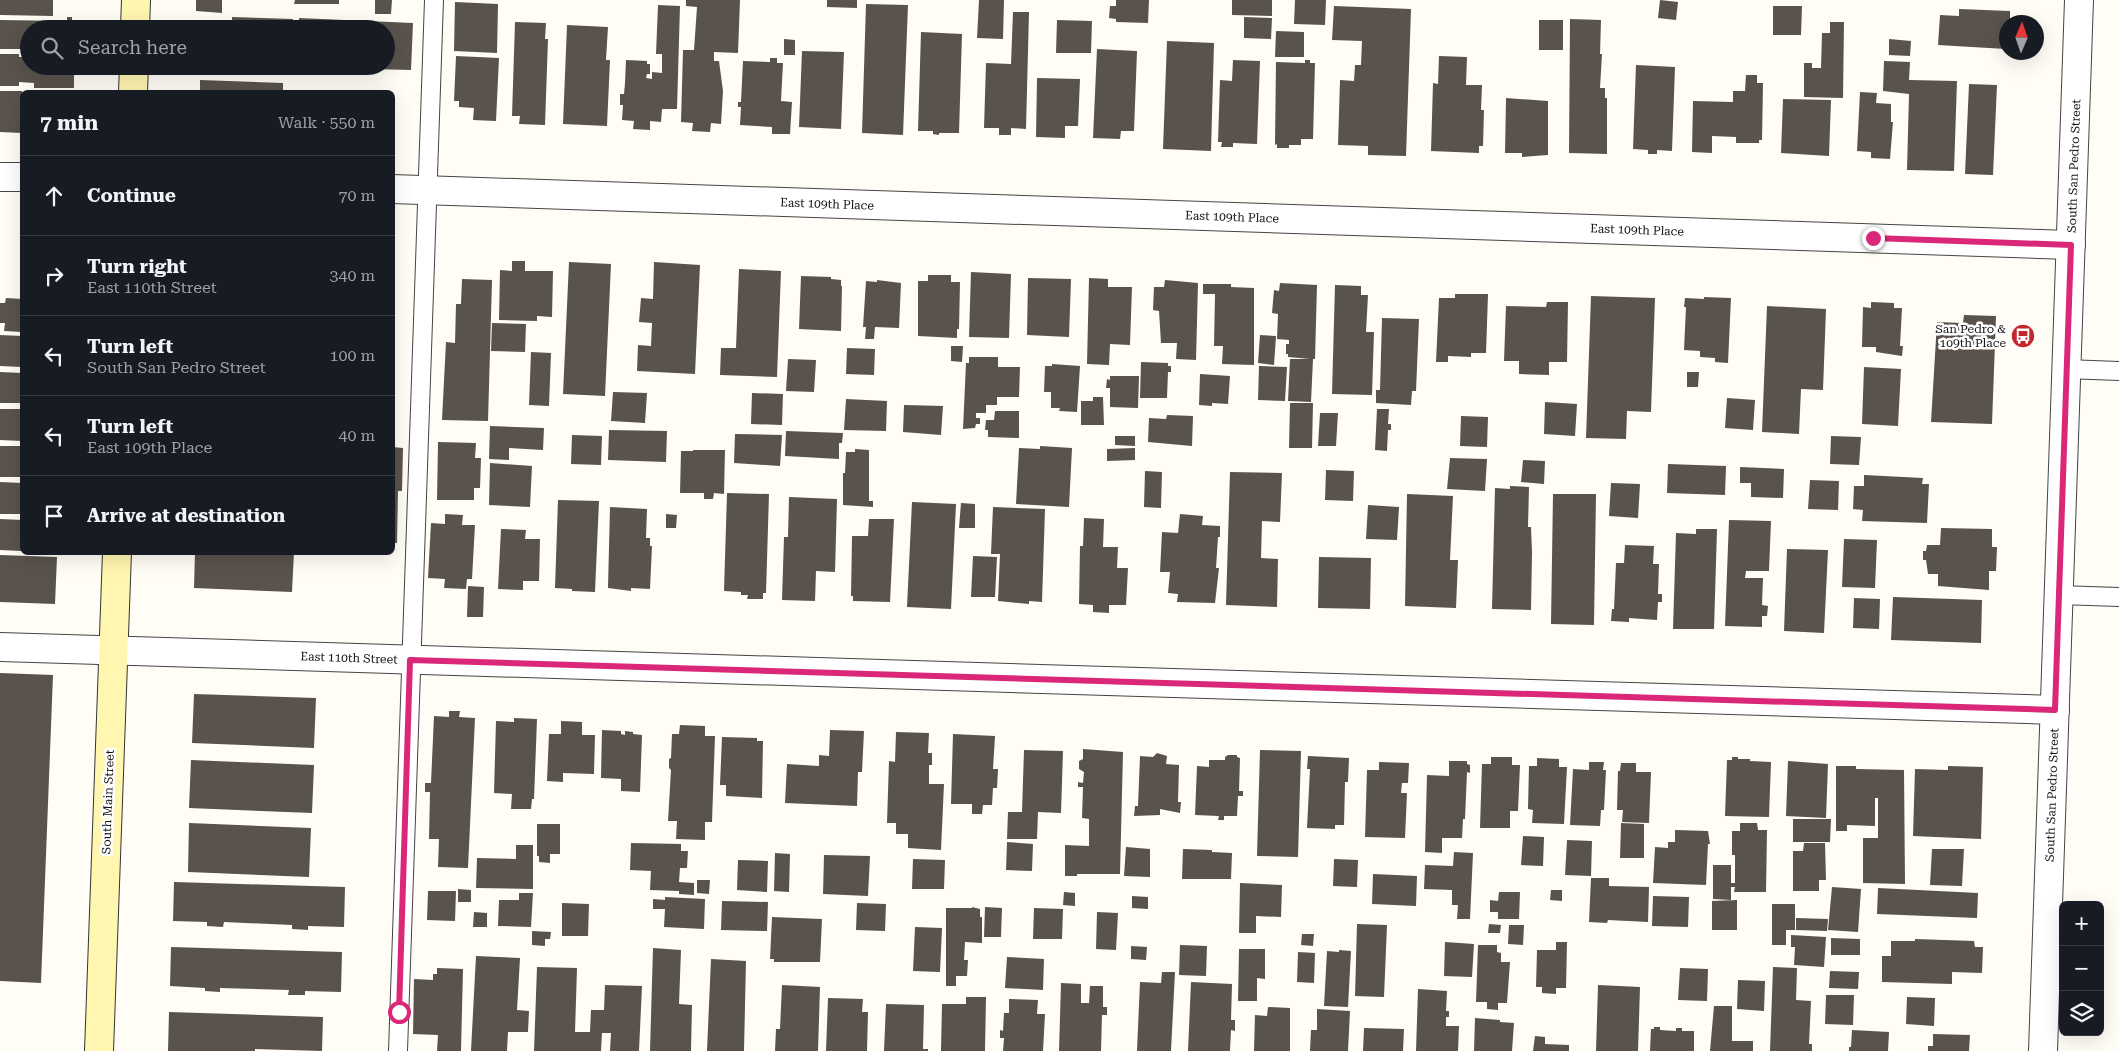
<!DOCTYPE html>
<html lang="en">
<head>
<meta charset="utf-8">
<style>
  :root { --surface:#171b24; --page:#242831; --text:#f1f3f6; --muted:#9ea1a6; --line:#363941 }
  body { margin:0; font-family:"Roboto Serif",serif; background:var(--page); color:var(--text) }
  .controls { position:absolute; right:15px; bottom:15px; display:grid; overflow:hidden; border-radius:8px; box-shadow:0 5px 20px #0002 }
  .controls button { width:45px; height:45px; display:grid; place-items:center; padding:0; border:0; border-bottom:1px solid var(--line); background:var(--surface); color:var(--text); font:25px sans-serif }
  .compass { position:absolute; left:1999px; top:15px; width:45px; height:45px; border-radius:50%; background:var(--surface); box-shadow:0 5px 20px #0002; rotate:2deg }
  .stop { position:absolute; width:15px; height:15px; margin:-11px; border:4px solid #db2777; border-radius:50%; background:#fff }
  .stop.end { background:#db2777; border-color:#fff; box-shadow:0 1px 5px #0008 }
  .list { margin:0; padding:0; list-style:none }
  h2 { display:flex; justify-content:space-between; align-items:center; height:65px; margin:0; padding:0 20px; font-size:21px }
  h2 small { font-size:16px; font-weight:400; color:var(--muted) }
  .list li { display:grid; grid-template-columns:32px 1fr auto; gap:15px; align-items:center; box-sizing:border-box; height:80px; padding:0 20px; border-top:1px solid var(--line) }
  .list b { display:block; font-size:19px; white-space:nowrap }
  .list p { margin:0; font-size:16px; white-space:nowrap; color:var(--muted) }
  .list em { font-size:16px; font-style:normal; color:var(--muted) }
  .icon { flex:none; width:28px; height:28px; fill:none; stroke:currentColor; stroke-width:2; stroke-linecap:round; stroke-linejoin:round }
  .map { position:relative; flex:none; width:2119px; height:1051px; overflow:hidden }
  .search { position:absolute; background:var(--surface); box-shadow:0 5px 20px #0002; left:20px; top:20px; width:375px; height:55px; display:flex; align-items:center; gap:12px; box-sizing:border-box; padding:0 18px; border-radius:28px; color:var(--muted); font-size:19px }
  .panel { position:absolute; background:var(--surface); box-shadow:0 5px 20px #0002; left:20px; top:90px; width:375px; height:465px; border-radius:8px }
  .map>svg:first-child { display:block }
  .building { fill:#5a524d }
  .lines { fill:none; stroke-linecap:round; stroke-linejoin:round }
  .service-casing { stroke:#444; stroke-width:20 }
  .minor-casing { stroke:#444; stroke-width:30 }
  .tertiary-casing { stroke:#444; stroke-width:30 }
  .secondary-casing { stroke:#333; stroke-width:30 }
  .service { stroke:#fff; stroke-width:18 }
  .minor { stroke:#fff; stroke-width:28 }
  .tertiary { stroke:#fff; stroke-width:28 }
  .secondary { stroke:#fff6b0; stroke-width:28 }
  .route { stroke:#db2777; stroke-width:6 }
  .labels { text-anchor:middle; stroke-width:5; stroke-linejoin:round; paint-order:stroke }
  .street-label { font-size:12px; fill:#111; stroke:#fff }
  .poi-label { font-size:12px; fill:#111; stroke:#fff; text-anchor:end }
</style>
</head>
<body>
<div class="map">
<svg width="2119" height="1051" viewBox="0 0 2119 1051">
  <rect width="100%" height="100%" fill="#fffdf5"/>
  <path class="building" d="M0 0H53V16L0 15Z
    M196 0H222V13L196 11Z
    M295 0H339V4H294Z
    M375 0H392L391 14H375Z
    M686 0H740L738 53 714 52V61H719L723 91 721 124 711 123 710 132 692 131 693 123 681 122 683 50H694L697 7 686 6Z
    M827 0H857V8L827 7Z
    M979 0H1004L1003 39 977 38Z
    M1116 0H1149L1148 23 1116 22V19L1109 18 1110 6H1116Z
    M1232 0H1272V16L1232 15Z
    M1295 0H1326L1325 25 1294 24Z
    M1660 0 1678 2 1676 20 1658 18Z
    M455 2 498 4 497 53 454 51Z
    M866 4 908 5 903 135 862 133Z
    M658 5 680 6 677 109H662L661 122 650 121V130L633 129 634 121 622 120 623 105H620V94H624L625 83 626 60 647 61V64H650V74H647L646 78 652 79V72L662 73V54H656Z
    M1334 6 1411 9 1406 156 1368 155V146L1338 145 1340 80 1354 81 1355 65H1361L1362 41 1332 40Z
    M1773 6H1802L1801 35H1773Z
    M1959 9 2010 11V22H2006V49L1938 45 1940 15 1959 16Z
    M1013 12H1029L1026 129 1011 128V135H999V128H984L986 63 1011 64Z
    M67 17H72V29H29V49H0V20L67 21Z
    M232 17 293 19V29H232Z
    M1244 17 1272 18 1271 39 1244 38Z
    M299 18 413 23 411 70 371 69V66H386V29H299Z
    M1570 19 1601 20 1600 54H1602L1600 88H1605V98H1607V154L1569 153Z
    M1057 20 1092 21 1091 53H1056Z
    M1539 20H1563V50H1539Z
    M515 22 546 23 545 39H548L545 125 519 124 520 116H512Z
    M1830 22H1844L1843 98 1804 97V63H1812V68H1821L1822 33H1830Z
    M567 25 608 27 606 60H610L607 126 563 124Z
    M1276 31 1304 32V57H1275Z
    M921 32 962 34 959 133H939V135L933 134V131H918Z
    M784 39 795 40V55H784Z
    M1889 39 1911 41 1910 56 1889 55Z
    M1167 41 1214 43 1211 151 1163 149Z
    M1097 49 1137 51 1134 131H1121L1120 139 1093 138Z
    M802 51 844 52 841 129 799 127Z
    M0 54H19V57H29V66H74V88H34V83L19 82V86H0Z
    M456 56 499 58 496 121 473 120 474 108 459 107V101H454Z
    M1439 56 1467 57 1466 85H1482L1481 110H1484L1483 146H1479V153L1431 151 1433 83 1438 84Z
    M770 58H777V63H783L781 101 792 102 790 134H772V127L740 125 741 107H738V102H741L743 61 770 62Z
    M1233 60 1260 61 1257 144 1233 143V147H1221L1222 142H1218L1220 80 1232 81Z
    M1305 60H1310V63H1315L1313 139H1301V145H1289V148H1277V144L1275 145 1276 62 1305 63Z
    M1884 61 1910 62 1909 80 1957 81 1954 171 1907 170 1909 94 1883 91Z
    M1636 65 1675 67 1672 151 1657 150V154H1648V150L1633 149Z
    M1746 75H1757V83H1763L1762 140H1759V143H1736V137L1712 136V153L1692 152 1693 101 1733 102V91H1745Z
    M1037 78 1080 79 1078 126H1065V138L1036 137Z
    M200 80 283 83V92H200Z
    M1969 84 1997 85 1993 175 1965 174Z
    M0 91H22V133L0 132Z
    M1860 92 1877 93 1876 103 1891 104V122H1893L1890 159 1871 158V152L1857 151Z
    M1506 98 1548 101V155L1522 157V153H1505Z
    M1783 99 1831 100 1829 156 1781 153Z
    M512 261H525V271H553L552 317 537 316V321L499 320 500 270 512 271Z
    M569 262 611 264 605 396 563 394Z
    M654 262 700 265 695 374 637 371 638 345 651 346 652 323 639 322 641 298 653 299Z
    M739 269 781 271 777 377 720 375 721 348H736Z
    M971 272 1011 274 1009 338 969 337Z
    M928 275H951V282H960L959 329H957V338L918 336V281H928Z
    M801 276 831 277V279L841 280V286H842L841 331 799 329Z
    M1028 278 1071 279 1069 337 1027 335Z
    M1089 278 1108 279V287H1132L1130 345 1110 344 1109 365 1087 364Z
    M462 279 492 280 488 421 442 420 446 342 455 343 456 304H461Z
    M877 280 901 283 899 328 875 327 874 339H865L866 327H863L866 281 877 282Z
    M1165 280 1198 283 1196 360 1176 359 1177 343H1161L1159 311 1153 310 1154 287H1164Z
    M1280 283 1317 285 1315 359H1313L1311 402 1288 401 1290 359H1310L1288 357V354H1286V344H1289V340L1277 339 1278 314 1272 313 1274 290 1279 291Z
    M1203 284H1231V287L1254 288V365L1222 364 1223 346H1214L1215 294H1203Z
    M1335 285 1361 286V295H1368L1366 332H1374L1372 395 1332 394Z
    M1455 294H1488L1486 353H1471V357L1448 356V362H1436L1439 298H1455Z
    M1591 296 1655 298 1651 412 1627 411 1626 439 1586 438Z
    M1704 297 1731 298 1728 363 1715 362V358L1700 357V351L1684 350 1686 307H1684L1685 298 1704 299Z
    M6 298 22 299V332L4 331 5 323H0V303H5Z
    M1547 302H1568L1567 362H1549V375L1519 374V361H1504L1506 306 1546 307Z
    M1871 302 1894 303V308H1902L1900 346H1903L1902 356 1876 352V347H1862L1863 307 1871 308Z
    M1767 306 1826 309 1823 390 1801 389 1799 434 1762 432Z
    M1964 315 1996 316 1992 424 1931 422 1937 322 1963 323Z
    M1382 318 1419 319 1416 391H1412L1411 405 1376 403V390H1380Z
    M492 323 526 324 525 352 491 351Z
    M0 335 22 336V367L0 366Z
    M1260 335 1276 336 1274 365 1258 363Z
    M951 346H963L962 362 951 361Z
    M847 348 875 349 874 375 846 374Z
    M531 352 551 353 549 406 529 405Z
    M969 357H998V367H1020L1019 397H997V405H986V413H976V418H980V424H976L975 428 963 429 966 363H969Z
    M788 359 816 360 814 392 786 391Z
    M1141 362 1168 363V366H1171V372H1168L1167 398H1140Z
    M1052 364 1080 366 1077 412 1059 411 1060 408H1051V392H1044L1045 366H1052Z
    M1259 366 1287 367 1285 401 1258 400Z
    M1864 367 1901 369 1898 426 1862 424Z
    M0 372 22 373V403H0Z
    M1687 372H1699L1698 387H1687Z
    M1200 374 1230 376 1228 404 1212 403V406L1199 405Z
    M1110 376H1139L1138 408 1110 407V388H1106L1107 379 1110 380Z
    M613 392 647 393 645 423 611 421Z
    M752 393 783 394 782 425 751 424Z
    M1093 397H1103L1104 425H1081V401H1093Z
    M1727 398 1755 400 1753 430 1725 428Z
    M846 399 887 401 886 431 844 430Z
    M1545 402 1577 404 1575 436 1544 434Z
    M1290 403H1313L1312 448H1289Z
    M904 405 943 406 941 435 903 432Z
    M0 409H22V441L0 440Z
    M1377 409H1389L1388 424H1391V430H1388L1387 451 1375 450Z
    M995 411H1019V438L988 437V430H985L986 420H994Z
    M1320 413H1338L1336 446H1318Z
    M1167 415 1193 416 1192 446 1148 442 1149 418 1166 419Z
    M1461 416 1488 417 1487 447 1460 446Z
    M490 426 544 428 543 450 509 448V460L489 459Z
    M609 430 667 431 666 462 608 460Z
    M786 431 843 433 842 443H839V459L785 456Z
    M735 434 782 435 780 466 734 463Z
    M572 435 602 436 601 465 571 464Z
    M1115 436H1135V446L1115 445Z
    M1831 436 1861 437 1859 465 1830 464Z
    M438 442 476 443 475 458H481L480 488H474V500H437Z
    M0 446H22V477H0Z
    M1040 446 1072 448 1069 507 1016 504 1019 448 1040 449Z
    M392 447 403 448 402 491H398L397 543H392Z
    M1135 448V460L1107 461V449Z
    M855 449 869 450V501H873V507L843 505V473H845L846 452H855Z
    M693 450H725L724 494 714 493 713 499H704V493H680L681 451H693Z
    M1450 458 1487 459 1485 491 1447 489Z
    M1523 460 1545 461 1544 484 1521 482Z
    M490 463 532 466 530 507 489 505Z
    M1668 464 1726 466 1725 495 1667 493Z
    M1740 467 1784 469 1783 498 1751 497V483H1740Z
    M1326 470 1354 471 1353 501 1325 500Z
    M1145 471 1162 472 1161 508 1144 507Z
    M1230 472 1282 473 1280 522 1262 521 1261 558 1278 559 1277 607 1226 605Z
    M1864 475 1923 478 1922 484H1929L1927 523 1862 521 1863 510 1853 509 1854 486H1864Z
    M1810 480 1839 481 1838 510 1808 509Z
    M0 482 22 483V514H0Z
    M1611 483 1640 484 1638 518 1609 516Z
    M1510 486 1529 487 1528 527H1531L1532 552 1531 610 1492 609 1495 488 1510 489Z
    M727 493 769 494 766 593H763V599H747L748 595H741V592L724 591Z
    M1407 494 1453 496 1450 560H1458L1456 608 1405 606Z
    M1553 494H1596L1594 625 1551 624Z
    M789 497 837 499 835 572 816 571 815 601 782 600 784 537H788Z
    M558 500 599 501 595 592 572 591V589L555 588Z
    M912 502 956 504 951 609 907 607Z
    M961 503 975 504V528H959Z
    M1368 505 1399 507 1397 540 1366 539Z
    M610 507 647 509 646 538H650V546H652L650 589 631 588V591L608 588Z
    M993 507 1045 509 1042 602 1029 601V604L998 601 1000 554H991Z
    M445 514 463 515 462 525H475L472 579H467L466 589 444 588 445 579 428 578 431 523 445 524Z
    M666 514 677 515 676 528H666Z
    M1180 514 1203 516 1202 525 1220 526V537H1218L1216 568H1219L1215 603 1177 602 1178 594 1168 593 1170 572H1160L1162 532 1178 533Z
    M1084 518 1104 519 1103 547H1118L1117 568H1128L1126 605H1109V613L1093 612V605L1079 604 1080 546H1083Z
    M0 519 22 520V551L0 550Z
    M869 519H894L890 602 853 601V596H851L852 536H868Z
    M1729 520 1771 521 1769 571H1746L1745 578H1763L1762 605 1768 606 1767 616H1762V627L1725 626Z
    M1941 528 1992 529V547H1997L1996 571H1989V590L1938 586V574H1928L1926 560H1923V551H1926L1927 545H1940Z
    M501 529 526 530 525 539H540L539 581H523V590L498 589Z
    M1696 529H1717L1714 629H1673L1676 533 1696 534Z
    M1844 539 1877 540 1875 588 1842 587Z
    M1625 545 1654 546 1653 564H1659L1658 594H1662V602H1658L1657 620 1629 618V622L1611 621 1612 609H1614L1616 563H1624Z
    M1787 549 1828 550 1824 633 1784 631Z
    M195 552H294L292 592 194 588Z
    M0 555 57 557 55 604 0 602Z
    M973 556 997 557 995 597H971Z
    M1319 557 1371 558 1370 609 1318 608Z
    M468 586 484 587 483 617H467Z
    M1893 597 1982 600 1981 643 1891 640Z
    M1854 598 1880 599 1879 629 1853 628Z
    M0 673 53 675 41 983 0 981Z
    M194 694 316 698 314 748 192 743Z
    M449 711H460L459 717 475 718 468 868 438 867 439 839H429L430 792H425V783H431L434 716 449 717Z
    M514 718 537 719 534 799H532L531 809H511L512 794 494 793 496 721 514 722Z
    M561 721 582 722V735H595L594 774 563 773V782L547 781 549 734H561Z
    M680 725 705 726V736H715L712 822H705V840L676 839 677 821H668L671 770 669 768V759L671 758 672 734H679Z
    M602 730 621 731V734L625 735V731L633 732V734L642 735 640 792 621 791V779L601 778Z
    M830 730 864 731 862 772H858L857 806 785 803 787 764 819 766V755L829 756Z
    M896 732 929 733 928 753H932V765H929V784H944L941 850 908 848V834H896V823H887L889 761 895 762Z
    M953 734 995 736 993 769H998L997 788H993L992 805H983L982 814H972V804H951Z
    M722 737 757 738V741H763L762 798 726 796V785H720Z
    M1083 749 1123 752 1120 874H1077V876H1065V845L1089 846V819L1082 818 1083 787H1078V782L1083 783 1084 772 1079 769V761L1083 759Z
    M1024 750 1063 751 1061 813 1038 812 1037 839H1007L1008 812H1022Z
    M1260 750 1301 751 1298 857 1257 856Z
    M1157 753 1167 756 1166 764 1179 765 1178 802H1181L1180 813 1160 809V815L1134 816 1135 806H1138L1140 756 1153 757Z
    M1228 755H1237V757L1240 758 1239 791H1243V796H1238L1237 816H1224V820H1218L1219 816 1195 815 1197 766 1209 767V760H1225V757Z
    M1308 756 1349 758 1348 782H1345L1344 825H1335V829L1307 828 1310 769H1307Z
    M1491 757H1512V765H1520L1518 811H1510V828H1480L1482 764H1491Z
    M1732 757H1738V759H1750V761L1771 762 1769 817 1725 816 1727 760H1732Z
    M1537 758 1559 759V767H1567L1564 824 1532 823 1533 810 1528 809 1529 766H1537Z
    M191 760 314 765 312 813 189 808Z
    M1449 761H1467V764L1470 765V773L1467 772 1465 819H1463L1462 838H1442V853L1425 852 1427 775 1449 776Z
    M1788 761 1828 764 1826 818 1786 816Z
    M1379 762 1409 763 1408 783H1402L1401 793H1407L1405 838 1365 837 1367 770H1379Z
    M1589 762H1604L1603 770H1606L1604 810H1601L1600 826 1570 825 1573 769 1589 770Z
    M1621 763H1636V772H1651L1649 823 1622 822 1623 810H1617L1618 771H1620Z
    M1836 766H1856V769L1904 770 1905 884 1863 883V838H1878V798H1875V826L1847 825V831H1836Z
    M1948 766 1983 767 1981 839 1913 836 1915 769 1948 770Z
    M1793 819H1831L1830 842H1793Z
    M189 823 311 828 309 877 188 872Z
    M1621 823 1644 824V858H1620Z
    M1740 823H1757L1758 830H1767L1766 892H1734L1735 887H1731V900L1713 899V865H1731V883H1735V855H1732V831H1740Z
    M537 824H560V854H550V863L539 862V856H537Z
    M1675 830 1708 831 1710 844H1708L1706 885 1653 883 1655 847 1668 848V842H1675Z
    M1523 836 1544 837 1543 866 1521 865Z
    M1567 840 1592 841 1591 876 1565 875Z
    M1007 842 1033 844 1032 871 1006 870Z
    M631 843 681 844V851H688L687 868H680L679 882 694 883V895L679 894V891L650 890 651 871 630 870Z
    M1804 843H1825L1826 880H1819V891H1793V851H1803Z
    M516 845H533V889L476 888 477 858 516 859Z
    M1126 847 1150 849V877L1124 876Z
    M1183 849 1212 850V852L1232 853 1231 879H1182Z
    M1932 849H1964L1962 886 1930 885Z
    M1454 852 1473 853 1470 919H1457L1458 905H1452V890L1424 889 1425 865 1453 866Z
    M775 853 790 854 789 892 774 891Z
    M824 855 870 856 868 896 823 894Z
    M913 859 945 860 944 889H912Z
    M1334 859 1358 860 1357 887 1333 886Z
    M738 860 768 861 767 892 737 890Z
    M1373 874 1417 876 1416 906 1372 904Z
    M1591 878H1609V886L1649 887 1648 922 1608 920 1607 923 1589 922Z
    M697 880H710L709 894 697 893Z
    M174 882 345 887 344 927 308 926V930L292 929V925L224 922 223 927 207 926V922L173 921Z
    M1240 883 1282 885 1281 917 1256 916V933H1239Z
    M1832 887 1861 889 1858 932 1828 930Z
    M1878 888 1978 893 1977 918 1877 914Z
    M458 889 471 890V902H458Z
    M1551 890H1562V901L1550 900Z
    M428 891H456L455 921 427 920Z
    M1064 892 1075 893V906L1063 905Z
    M1499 892H1520L1519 919H1498V912H1490V900L1498 901Z
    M519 893H533L531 927 498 926 499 900H519Z
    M1132 896 1148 897V909L1132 908Z
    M1653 896 1689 897 1688 927 1652 926Z
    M665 897 705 899 704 929 664 927 665 909H653V899L665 900Z
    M1737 900V930H1712V901Z
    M722 901 768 902 767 931 721 930Z
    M562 903 589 904 588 936H562Z
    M857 903 886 904 885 931 856 930Z
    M1772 904H1795V930H1786V945H1772Z
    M972 907 980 909V917H982V943L965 942 964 960H968L967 976H956V986H946V908H972Z
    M985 907 1002 908 1001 937H984Z
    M1034 908 1063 909 1062 939H1033Z
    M474 912 487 913V927H473Z
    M1097 912 1118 913 1116 950 1096 949Z
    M772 917 822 919 820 962H774V959H770Z
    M1796 918 1828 919 1827 931 1796 930Z
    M1357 924 1387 925 1384 997 1355 996Z
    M1489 924 1501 925 1500 933H1488Z
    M1509 925H1524L1523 945 1508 944Z
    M915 927 942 928 940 972 913 971Z
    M532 931 551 932 550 939H545V946L532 945Z
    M1302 934H1314L1313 946 1301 945Z
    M1791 935 1826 937 1824 967 1794 965 1795 947H1791Z
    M1831 938 1860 939V955H1831Z
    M1915 939 1974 941 1975 947H1983L1982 973 1952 972V984L1882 982V956H1891V941H1915Z
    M1445 942 1474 944 1472 977 1444 976Z
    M1556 942H1567L1566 988H1556V994L1542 993V987H1536L1537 950H1556Z
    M1180 945 1207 946 1206 976 1179 975Z
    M1478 945H1497V952L1501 953V962H1510L1507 1003H1498V1010L1487 1009V1002H1476Z
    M1131 946 1147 947 1146 960 1131 959Z
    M171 947 342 952 341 992 305 991V995H288L289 990 220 988V992L205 991V988L170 986Z
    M653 948 681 950 679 1004 692 1005 691 1051H650Z
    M1239 949H1265V979L1257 978V1001H1238Z
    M1339 950 1351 951 1348 1007 1324 1006 1327 951 1339 952Z
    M1298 952 1315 953 1314 983 1297 982Z
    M476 956 520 958 517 1010 529 1011 528 1032H508L507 1051H471Z
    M1007 957 1044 959 1043 990 1005 988Z
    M711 959 746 961 744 1051H707Z
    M537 967 577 968 575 1032H590L591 1010H604L605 985 642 986 639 1051H610L611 1033H602L601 1051H534Z
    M1773 967 1797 968 1796 1000 1811 1001 1809 1044H1812V1051H1770Z
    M437 968 463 969 461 1051H437L438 1035 413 1034 414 979 433 980V974H437Z
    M1680 968 1708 969 1707 1001 1678 1000Z
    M1830 971 1859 972 1858 989 1829 988Z
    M1162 972H1175L1171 1051H1137L1140 982 1161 983Z
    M1738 980 1765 981 1764 1011 1737 1009Z
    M1191 982 1232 984 1231 1020H1235V1031L1231 1030 1230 1051H1188Z
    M1061 983 1081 984V1003H1089L1090 986H1103V1007H1107V1015H1102L1101 1051H1059Z
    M782 985 820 987 818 1051H775L776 1029H780Z
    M1598 985 1640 987 1638 1051H1596Z
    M1418 989 1447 991 1446 1011H1449V1017H1446V1026H1459L1458 1051H1416Z
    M1826 995H1854L1853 1025 1825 1024Z
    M966 997H986L985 1051H941L942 1004H966Z
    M1907 997 1935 998 1934 1026 1906 1024Z
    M828 998 863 999 862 1012H868L867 1051H826Z
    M1009 999 1038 1000 1037 1014H1045L1043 1051H1003L1004 1038H1000V1030L1003 1031 1004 1013H1009Z
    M886 1004 924 1005 923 1049H928V1051H884Z
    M1714 1006H1732V1041H1753V1051H1710Z
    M1268 1007 1290 1008V1051H1254L1255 1015 1267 1016Z
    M1317 1009 1350 1011 1348 1051H1310L1311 1030H1317Z
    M169 1012 323 1017 322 1051 255 1049V1051H168Z
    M1475 1018 1500 1020V1022L1514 1023 1512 1051H1474Z
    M1654 1027H1660V1030L1676 1031V1028H1682V1031H1694V1051H1650L1651 1029H1654Z
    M1364 1028 1404 1029 1403 1051H1363Z
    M1852 1030 1889 1032 1888 1051H1849V1047H1851Z
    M1933 1034 1970 1035 1969 1051H1928V1046H1933Z
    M1535 1036 1545 1037V1044L1569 1045V1051H1533Z"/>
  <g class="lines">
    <g class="service-casing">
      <path id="service" d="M2066 369 2119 371
        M2059 595 2119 597
        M398 1051 434 0"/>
    </g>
    <g class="minor-casing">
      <path id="minor" d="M0 177H22
        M392 189 2071 245
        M0 647 2055 710"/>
    </g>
    <g class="tertiary-casing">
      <path id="tertiary" d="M2043 1051 2079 0"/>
    </g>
    <g class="secondary-casing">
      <path id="secondary" d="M135 29 136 0
        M133 92 134 66
        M99 1051 117 552"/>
    </g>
    <use href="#service" class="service"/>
    <use href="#minor" class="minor"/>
    <use href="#tertiary" class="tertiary"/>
    <use href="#secondary" class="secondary"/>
  </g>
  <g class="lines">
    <path class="route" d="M399 1012 410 660 2055 710 2071 245 1873 238"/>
  </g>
  <defs>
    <g id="bus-disc" transform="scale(1.25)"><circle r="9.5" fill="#c4262e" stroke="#fff"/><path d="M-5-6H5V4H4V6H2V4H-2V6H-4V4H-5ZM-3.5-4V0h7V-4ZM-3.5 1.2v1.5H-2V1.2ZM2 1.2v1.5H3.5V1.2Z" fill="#fff"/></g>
  </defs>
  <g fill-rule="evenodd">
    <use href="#bus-disc" x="2023" y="336"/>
  </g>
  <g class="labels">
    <g class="street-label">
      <text transform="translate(2074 166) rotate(-88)" y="4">South San Pedro Street</text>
      <text transform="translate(827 204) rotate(2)" y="4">East 109th Place</text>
      <text transform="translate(1232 217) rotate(2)" y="4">East 109th Place</text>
      <text transform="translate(1637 230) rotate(2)" y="4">East 109th Place</text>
      <text transform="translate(349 658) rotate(2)" y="4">East 110th Street</text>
      <text transform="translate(2052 795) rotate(-88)" y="4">South San Pedro Street</text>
      <text transform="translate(108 802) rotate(-88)" y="4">South Main Street</text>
    </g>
    <g class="poi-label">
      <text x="2006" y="333">San Pedro &amp;<tspan x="2006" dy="14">109th Place</tspan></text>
    </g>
  </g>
</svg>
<div class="controls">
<button>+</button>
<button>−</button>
<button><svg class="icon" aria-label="layers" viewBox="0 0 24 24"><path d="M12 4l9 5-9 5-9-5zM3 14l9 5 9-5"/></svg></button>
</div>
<svg class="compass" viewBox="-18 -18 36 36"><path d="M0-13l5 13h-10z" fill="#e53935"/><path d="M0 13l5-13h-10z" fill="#9ea1a6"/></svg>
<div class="stop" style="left:399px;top:1012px"></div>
<div class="stop end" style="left:1873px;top:238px"></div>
<div class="search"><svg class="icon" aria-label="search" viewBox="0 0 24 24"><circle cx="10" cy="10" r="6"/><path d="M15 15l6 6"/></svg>Search here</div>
<section class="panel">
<h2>7 min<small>Walk · 550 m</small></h2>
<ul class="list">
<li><svg class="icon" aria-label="ahead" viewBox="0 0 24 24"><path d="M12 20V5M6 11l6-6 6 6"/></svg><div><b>Continue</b></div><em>70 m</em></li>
<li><svg class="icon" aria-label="right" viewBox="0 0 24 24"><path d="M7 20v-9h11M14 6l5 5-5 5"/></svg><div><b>Turn right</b><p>East 110th Street</p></div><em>340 m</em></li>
<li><svg class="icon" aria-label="left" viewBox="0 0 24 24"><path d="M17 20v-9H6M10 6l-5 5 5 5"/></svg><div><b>Turn left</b><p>South San Pedro Street</p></div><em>100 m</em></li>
<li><svg class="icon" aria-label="left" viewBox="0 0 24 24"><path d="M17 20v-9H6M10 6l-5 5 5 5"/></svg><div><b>Turn left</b><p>East 109th Place</p></div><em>40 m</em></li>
<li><svg class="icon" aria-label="arrive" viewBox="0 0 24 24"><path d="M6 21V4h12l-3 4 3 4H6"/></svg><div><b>Arrive at destination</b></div></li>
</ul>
</section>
</div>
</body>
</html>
